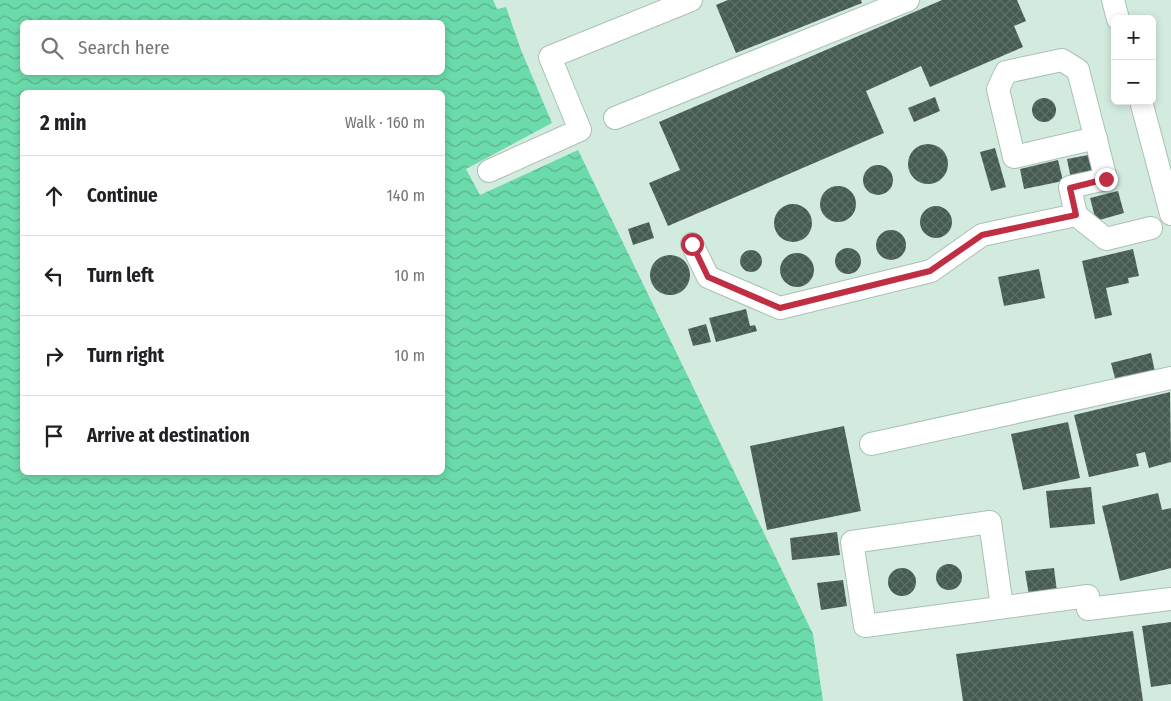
<!DOCTYPE html>
<html lang="en">
<head>
<meta charset="utf-8">
<style>
  :root { --surface:#fff; --page:#f2f2f2; --text:#202124; --muted:#757577; --line:#e0e0e0 }
  body { margin:0; font-family:"Fira Sans Condensed",sans-serif; background:var(--page); color:var(--text) }
  .controls { position:absolute; right:15px; top:15px; display:grid; overflow:hidden; border-radius:8px; box-shadow:0 2px 8px #0003 }
  .controls button { width:45px; height:45px; display:grid; place-items:center; padding:0; border:0; border-bottom:1px solid var(--line); background:var(--surface); color:var(--text); font:25px sans-serif }
  .stop { position:absolute; width:15px; height:15px; margin:-11px; border:4px solid #bf2e42; border-radius:50%; background:#fff }
  .stop.end { background:#bf2e42; border-color:#fff; box-shadow:0 1px 5px #0008 }
  .list { margin:0; padding:0; list-style:none }
  h2 { display:flex; justify-content:space-between; align-items:center; height:65px; margin:0; padding:0 20px; font-size:21px }
  h2 small { font-size:16px; font-weight:400; color:var(--muted) }
  .list li { display:grid; grid-template-columns:32px 1fr auto; gap:15px; align-items:center; box-sizing:border-box; height:80px; padding:0 20px; border-top:1px solid var(--line) }
  .list b { display:block; font-size:19px; white-space:nowrap }
  .list em { font-size:16px; font-style:normal; color:var(--muted) }
  .icon { flex:none; width:28px; height:28px; fill:none; stroke:currentColor; stroke-width:2; stroke-linecap:round; stroke-linejoin:round }
  .map { position:relative; flex:none; width:1171px; height:701px; overflow:hidden }
  .search { position:absolute; background:var(--surface); box-shadow:0 2px 8px #0003; left:20px; top:20px; width:425px; height:55px; display:flex; align-items:center; gap:12px; box-sizing:border-box; padding:0 18px; border-radius:8px; color:var(--muted); font-size:19px }
  .panel { position:absolute; background:var(--surface); box-shadow:0 2px 8px #0003; left:20px; top:90px; width:425px; height:385px; border-radius:8px }
  .map>svg:first-child { display:block }
  .water { fill:url(#water-waves); fill-rule:evenodd }
  .building { fill:url(#building-cross-hatch) }
  .lines { fill:none; stroke-linecap:round; stroke-linejoin:round }
  .minor-casing { stroke:#a9c1b5; stroke-width:24 }
  .minor { stroke:#fff; stroke-width:22 }
  .route { stroke:#bf2e42; stroke-width:6 }
</style>
</head>
<body>
<div class="map">
<svg width="1171" height="701" viewBox="0 0 1171 701">
  <defs>
    <pattern id="water-waves" width="16" height="10" patternUnits="userSpaceOnUse" patternTransform="scale(1.25)"><rect width="16" height="10" fill="#6cdbac"/><path d="M0 5q4-4 8 0t8 0" fill="none" stroke="#5ab38d"/></pattern>
    <pattern id="building-cross-hatch" width="8" height="8" patternUnits="userSpaceOnUse" patternTransform="scale(1.25)"><rect width="8" height="8" fill="#465b51"/><path d="M0 0l8 8M0 8l8-8" fill="none" stroke="#5f7068"/></pattern>
  </defs>
  <rect width="100%" height="100%" fill="#d3ebdf"/>
  <path class="water" d="M0 0H493L497 9 506 7 521 50 552 123 466 169 480 195 578 150 813 634 823 701H0ZM22 22H442V72H22ZM22 92H442V472H22Z"/>
  <path class="building" d="M728 0H861L862 3 736 53 716 5Z
    M942 0H1017L1026 21 1014 26 1023 47 930 87 921 66 866 91 884 133 668 226 649 183 680 170 659 122Z
    M935 97 940 111 914 122 908 108Z
    M1032 110a12 12 0 1 1 24 0a12 12 0 1 1-24 0Z
    M908 164a20 20 0 1 1 40 0a20 20 0 1 1-40 0Z
    M995 148 1006 187 991 191 980 152Z
    M1088 155 1093 174 1071 179 1067 159Z
    M1058 160 1063 181 1024 189 1020 169Z
    M863 180a15 15 0 1 1 30 0a15 15 0 1 1-30 0Z
    M820 204a18 18 0 1 1 36 0a18 18 0 1 1-36 0Z
    M1118 191 1124 213 1096 221 1090 198Z
    M774 223a19 19 0 1 1 38 0a19 19 0 1 1-38 0Z
    M920 222a16 16 0 1 1 32 0a16 16 0 1 1-32 0Z
    M649 222 654 238 633 245 628 229Z
    M876 245a15 15 0 1 1 30 0a15 15 0 1 1-30 0Z
    M835 261a13 13 0 1 1 26 0a13 13 0 1 1-26 0Z
    M1133 249 1139 276 1128 278 1129 283 1106 288 1112 315 1095 319 1082 261Z
    M740 261a11 11 0 1 1 22 0a11 11 0 1 1-22 0Z
    M780 270a17 17 0 1 1 34 0a17 17 0 1 1-34 0Z
    M650 275a20 20 0 1 1 40 0a20 20 0 1 1-40 0Z
    M1039 269 1045 298 1004 306 998 277Z
    M746 309 750 326 755 325 757 331 716 342 709 318Z
    M706 324 711 342 693 346 688 329Z
    M1151 353 1155 372 1116 382 1111 363Z
    M1170 392 1171 462 1149 468 1145 452 1136 454 1139 466 1089 477 1074 415Z
    M1068 422 1080 478 1023 490 1011 434Z
    M844 426 861 511 767 530 750 446Z
    M1091 487 1095 524 1050 528 1046 491Z
    M1158 493 1162 510 1171 508V568L1120 581 1102 506Z
    M837 532 840 555 792 560 790 538Z
    M936 577a13 13 0 1 1 26 0a13 13 0 1 1-26 0Z
    M1054 568 1057 592 1029 596 1025 571Z
    M888 582a14 14 0 1 1 28 0a14 14 0 1 1-28 0Z
    M843 580 847 606 821 610 817 583Z
    M1171 622V684L1151 687 1142 626Z
    M1133 631 1143 701H963L956 654Z"/>
  <g class="lines">
    <g class="minor-casing">
      <path id="minor" d="M1113 0 1118 19
        M1141 101 1171 214
        M615 118 908 0
        M1096 138 1014 157 998 89 1006 72 1062 60 1078 70 1106 179 1070 187 1076 215 1106 239 1151 228
        M489 171 580 130 550 57 691 0
        M692 244 708 277 780 308 931 271 982 235 1076 215
        M871 444 1171 378
        M1002 607 990 522 852 542 865 626 1088 596V609L1171 599"/>
    </g>
    <use href="#minor" class="minor"/>
  </g>
  <g class="lines">
    <path class="route" d="M692 244 708 277 780 308 930 271 982 235 1076 215 1070 188 1106 179"/>
  </g>
</svg>
<div class="controls">
<button>+</button>
<button>−</button>
</div>
<div class="stop" style="left:692px;top:244px"></div>
<div class="stop end" style="left:1106px;top:179px"></div>
<div class="search"><svg class="icon" aria-label="search" viewBox="0 0 24 24"><circle cx="10" cy="10" r="6"/><path d="M15 15l6 6"/></svg>Search here</div>
<section class="panel">
<h2>2 min<small>Walk · 160 m</small></h2>
<ul class="list">
<li><svg class="icon" aria-label="ahead" viewBox="0 0 24 24"><path d="M12 20V5M6 11l6-6 6 6"/></svg><div><b>Continue</b></div><em>140 m</em></li>
<li><svg class="icon" aria-label="left" viewBox="0 0 24 24"><path d="M17 20v-9H6M10 6l-5 5 5 5"/></svg><div><b>Turn left</b></div><em>10 m</em></li>
<li><svg class="icon" aria-label="right" viewBox="0 0 24 24"><path d="M7 20v-9h11M14 6l5 5-5 5"/></svg><div><b>Turn right</b></div><em>10 m</em></li>
<li><svg class="icon" aria-label="arrive" viewBox="0 0 24 24"><path d="M6 21V4h12l-3 4 3 4H6"/></svg><div><b>Arrive at destination</b></div></li>
</ul>
</section>
</div>
</body>
</html>
